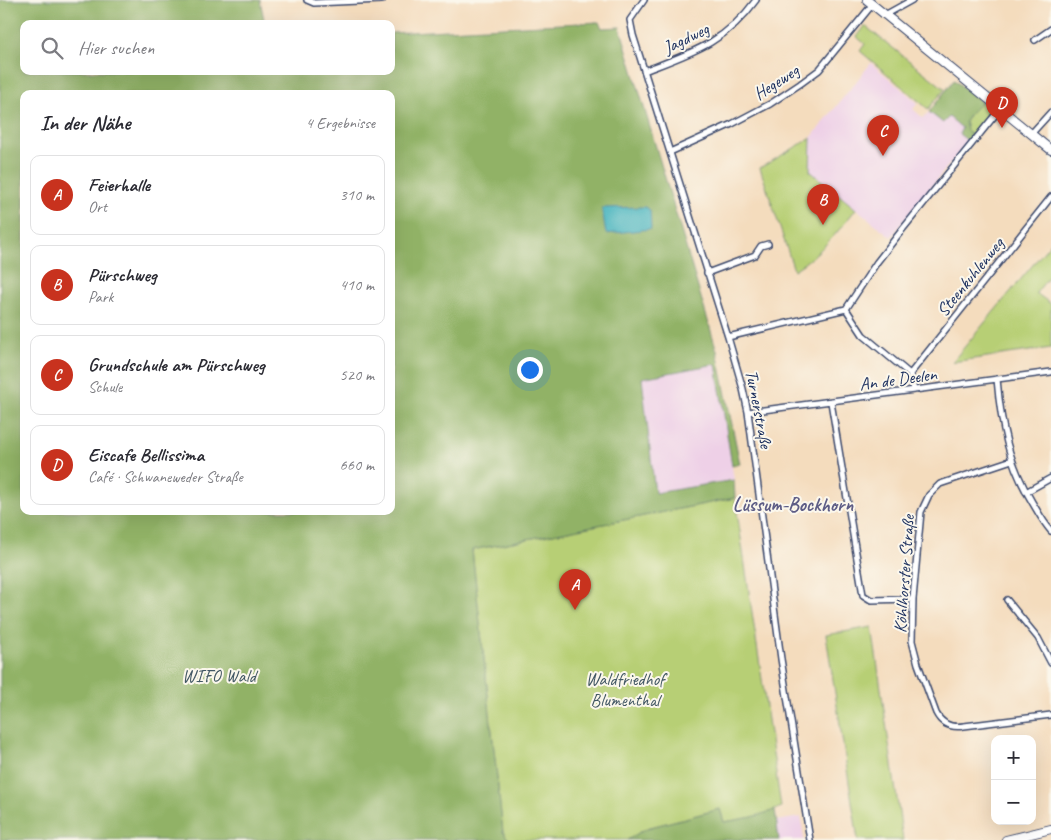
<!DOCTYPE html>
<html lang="de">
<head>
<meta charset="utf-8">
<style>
  :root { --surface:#fff; --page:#f7f7f7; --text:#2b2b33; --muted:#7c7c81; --line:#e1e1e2; --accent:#c8321e }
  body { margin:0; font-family:Caveat,sans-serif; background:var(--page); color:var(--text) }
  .controls { position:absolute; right:15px; bottom:15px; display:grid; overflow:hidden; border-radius:10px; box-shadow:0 5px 20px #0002 }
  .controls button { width:45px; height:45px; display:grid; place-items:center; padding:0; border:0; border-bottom:1px solid var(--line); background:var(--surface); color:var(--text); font:25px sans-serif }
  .you { position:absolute; left:529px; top:369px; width:18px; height:18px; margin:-12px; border:4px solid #fff; border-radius:50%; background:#1a73e8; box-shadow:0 0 0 8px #1a73e833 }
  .badge { display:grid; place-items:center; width:32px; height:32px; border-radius:50%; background:var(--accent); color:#fff; font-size:16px; font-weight:700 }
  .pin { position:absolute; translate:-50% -41px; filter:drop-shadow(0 1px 2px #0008) }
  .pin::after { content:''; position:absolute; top:26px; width:18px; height:15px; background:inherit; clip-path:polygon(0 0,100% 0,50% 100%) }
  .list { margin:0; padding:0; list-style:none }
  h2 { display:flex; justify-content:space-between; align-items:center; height:65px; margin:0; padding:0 20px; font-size:21px }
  h2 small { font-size:16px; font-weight:400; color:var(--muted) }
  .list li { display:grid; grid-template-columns:32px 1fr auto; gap:15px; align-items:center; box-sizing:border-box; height:80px; margin:0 10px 10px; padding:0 10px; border:1px solid var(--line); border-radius:10px }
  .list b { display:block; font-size:19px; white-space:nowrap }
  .list p { margin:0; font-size:16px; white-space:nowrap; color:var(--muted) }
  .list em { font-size:16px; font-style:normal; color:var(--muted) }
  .icon { flex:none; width:28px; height:28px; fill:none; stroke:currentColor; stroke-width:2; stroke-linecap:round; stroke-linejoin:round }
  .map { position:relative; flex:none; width:1051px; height:840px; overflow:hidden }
  .search { position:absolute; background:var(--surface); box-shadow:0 5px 20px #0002; left:20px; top:20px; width:375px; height:55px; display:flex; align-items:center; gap:12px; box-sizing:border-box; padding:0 18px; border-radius:10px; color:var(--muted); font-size:19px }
  .panel { position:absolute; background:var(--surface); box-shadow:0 5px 20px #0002; left:20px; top:90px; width:375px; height:425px; border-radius:10px }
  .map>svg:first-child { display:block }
  .built { fill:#eed0e7 }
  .green { fill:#b7cf74; stroke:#697f69 }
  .forest { fill:#91b266; stroke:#567062; fill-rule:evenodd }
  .water { fill:#43b2bd; stroke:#2f708e }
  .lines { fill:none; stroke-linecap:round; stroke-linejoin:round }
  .street-casing { stroke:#3c496c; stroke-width:8 }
  .secondary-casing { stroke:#3c496c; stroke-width:10 }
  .street { stroke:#fff; stroke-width:5 }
  .secondary { stroke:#fff; stroke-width:8 }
  .labels { text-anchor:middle; stroke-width:4; stroke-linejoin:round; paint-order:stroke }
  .street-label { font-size:18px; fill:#1b2f5e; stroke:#fbf7ec }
  .park-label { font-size:18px; fill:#425764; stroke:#fbf7ec }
  .quarter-label { font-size:20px; font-weight:bold; fill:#5e5d86; stroke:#fbf7ec }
</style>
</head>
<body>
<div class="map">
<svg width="1051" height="840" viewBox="0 0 1051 840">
  <rect width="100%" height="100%" fill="#fbf7ec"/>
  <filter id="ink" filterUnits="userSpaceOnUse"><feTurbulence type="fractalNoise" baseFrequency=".02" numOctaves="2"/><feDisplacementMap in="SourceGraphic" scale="10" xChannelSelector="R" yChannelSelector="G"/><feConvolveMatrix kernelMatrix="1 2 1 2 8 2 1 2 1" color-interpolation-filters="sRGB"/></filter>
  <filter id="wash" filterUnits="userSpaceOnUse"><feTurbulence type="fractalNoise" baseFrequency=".0096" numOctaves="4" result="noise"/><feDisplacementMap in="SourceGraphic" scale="20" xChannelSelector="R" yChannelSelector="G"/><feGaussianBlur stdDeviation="1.12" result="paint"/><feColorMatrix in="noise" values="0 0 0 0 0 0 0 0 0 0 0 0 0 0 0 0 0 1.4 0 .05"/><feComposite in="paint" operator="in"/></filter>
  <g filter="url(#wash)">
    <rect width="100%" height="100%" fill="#f4dcbd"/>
    <path class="built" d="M871 63 918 103 913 109 923 118 929 112 943 123 948 117 963 128 959 134 968 141 891 237 810 171 811 138Z
      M716 364 734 480 655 493 642 378Z
      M801 817 804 840H779L776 821Z"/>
    <path class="green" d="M865 26 945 89 928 109 860 51 865 44 857 37Z
      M982 102 993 111 972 136 967 130 965 122 969 115Z
      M811 138 810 171 856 209C838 232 820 254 794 270L760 168Z
      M1051 243V274L1036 293 1051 304V348L952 362Z
      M735 498 781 807C765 817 742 819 724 822L720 809 647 828 627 840H509L503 833 472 550Z
      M872 627 903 840H858L826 635Z"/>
    <path class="forest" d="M0 0H260L265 24H24V71H391V33L599 22 602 28 620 27 717 351 740 464 732 466 716 364 642 378 655 493 734 480 735 498 472 550 503 832 509 840H0ZM24 94H391V511H24Z
      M954 80 982 102 969 115 965 122 967 130 972 136 968 141 959 134 962 128 949 117 943 123 929 112Z
      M720 809 724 822 752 817 775 810 779 840H627L647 828Z"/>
    <path class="water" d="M645 207 650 210 651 229 606 234 602 208Z"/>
  </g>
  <g filter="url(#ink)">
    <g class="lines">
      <g class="street-casing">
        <path id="street" d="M307 0 314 3 382 0
          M644 0 630 20 633 35 728 337 743 389 748 412 781 659 810 840
          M885 15 912 0
          M1035 40 1051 29
          M644 71C691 53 725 43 756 0
          M1031 134 1051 112
          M670 152 732 124 770 104 800 84 819 70 872 5
          M707 273 755 255 761 246 768 244
          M846 309 863 335 910 374 914 390
          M728 337 846 309 877 262 902 230 1000 109
          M910 374 1051 197
          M997 379C1001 425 1008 462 1032 502 1038 512 1043 522 1051 531
          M831 402 863 595 871 600 913 599
          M748 412 1051 372
          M1012 460 940 484 929 495 921 512 913 599 912 641 918 664 936 713C942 725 952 728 964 726L1051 715
          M1026 492 1051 478
          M1007 600 1038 638 1051 663"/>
      </g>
      <g class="secondary-casing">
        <path id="secondary" d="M867 0 1051 150
          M1006 840 1051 829"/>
      </g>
      <use href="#street" class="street"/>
      <use href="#secondary" class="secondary"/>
    </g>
  </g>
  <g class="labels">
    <g class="street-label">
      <text transform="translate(686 38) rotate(-26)" y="6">Jagdweg</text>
      <text transform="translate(776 82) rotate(-33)" y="6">Hegeweg</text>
      <text transform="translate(970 277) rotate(-51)" y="6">Steenkuhlenweg</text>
      <text transform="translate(898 379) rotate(-8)" y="6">An de Deelen</text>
      <text transform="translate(759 409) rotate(79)" y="6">Turnerstraße</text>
      <text transform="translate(904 574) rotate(-86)" y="6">Köhlhorster Straße</text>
    </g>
    <g class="park-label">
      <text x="219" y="682">WIFO Wald</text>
      <text x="625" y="685">Waldfriedhof<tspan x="625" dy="21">Blumenthal</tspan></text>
    </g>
    <g class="quarter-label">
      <text x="793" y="511">Lüssum-Bockhorn</text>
    </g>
  </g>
</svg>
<div class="controls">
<button>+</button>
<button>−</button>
</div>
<div class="you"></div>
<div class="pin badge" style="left:575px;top:610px">A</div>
<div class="pin badge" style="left:823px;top:225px">B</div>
<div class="pin badge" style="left:883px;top:156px">C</div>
<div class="pin badge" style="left:1002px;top:128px">D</div>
<div class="search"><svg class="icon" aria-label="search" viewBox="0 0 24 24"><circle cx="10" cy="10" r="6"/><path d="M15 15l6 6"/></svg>Hier suchen</div>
<section class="panel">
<h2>In der Nähe<small>4 Ergebnisse</small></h2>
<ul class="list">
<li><span class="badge">A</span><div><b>Feierhalle</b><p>Ort</p></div><em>310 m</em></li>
<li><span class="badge">B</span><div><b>Pürschweg</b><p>Park</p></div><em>410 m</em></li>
<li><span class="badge">C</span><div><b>Grundschule am Pürschweg</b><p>Schule</p></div><em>520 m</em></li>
<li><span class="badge">D</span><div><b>Eiscafe Bellissima</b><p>Café · Schwaneweder Straße</p></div><em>660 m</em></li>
</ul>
</section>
</div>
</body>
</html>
